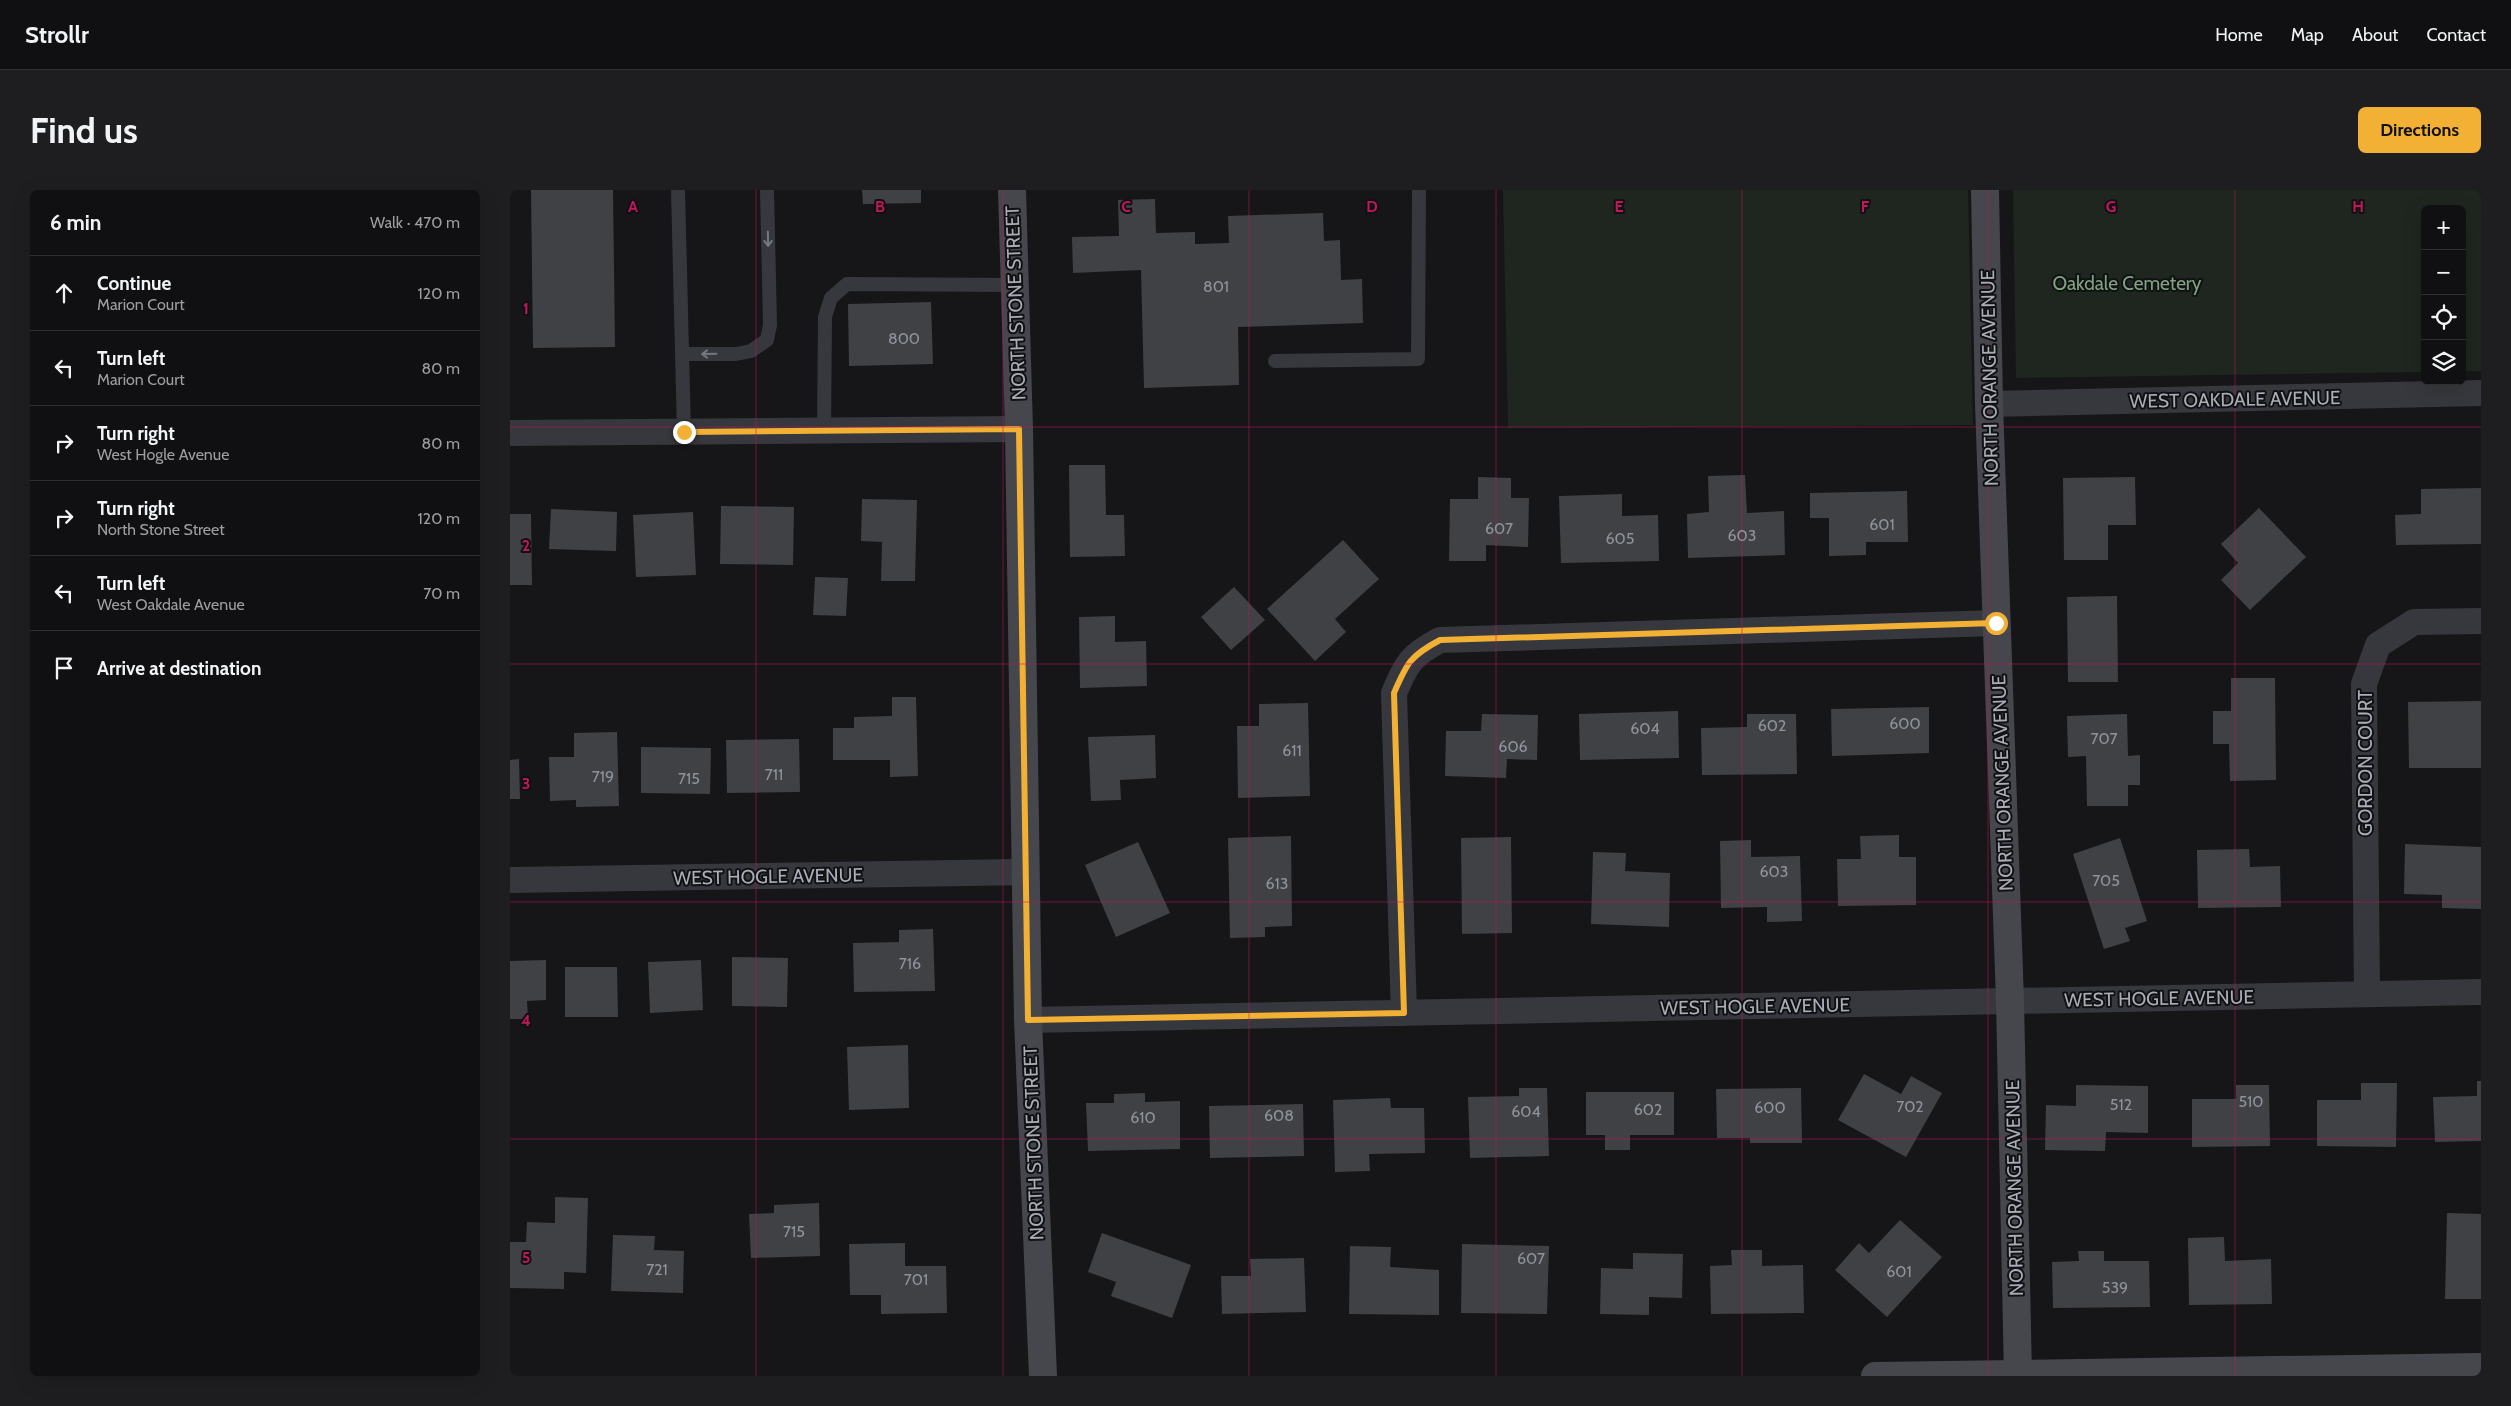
<!DOCTYPE html>
<html lang="en">
<head>
<meta charset="utf-8">
<style>
  :root { --surface:#101012; --page:#1e1e20; --text:#f1f3f6; --muted:#9c9d9f; --line:#303032; --accent:#f2b134 }
  body { margin:0; font-family:Cabin,sans-serif; background:var(--page); color:var(--text) }
  .controls { position:absolute; right:15px; top:15px; display:grid; overflow:hidden; border-radius:8px; box-shadow:0 5px 20px #0002 }
  .controls button { width:45px; height:45px; display:grid; place-items:center; padding:0; border:0; border-bottom:1px solid var(--line); background:var(--surface); color:var(--text); font:25px sans-serif }
  .stop { position:absolute; width:15px; height:15px; margin:-11px; border:4px solid #f2b134; border-radius:50%; background:#fff }
  .stop.end { background:#f2b134; border-color:#fff; box-shadow:0 1px 5px #0008 }
  .list { margin:0; padding:0; list-style:none }
  h2 { display:flex; justify-content:space-between; align-items:center; height:65px; margin:0; padding:0 20px; font-size:21px }
  h2 small { font-size:16px; font-weight:400; color:var(--muted) }
  .list li { display:grid; grid-template-columns:32px 1fr auto; gap:15px; align-items:center; box-sizing:border-box; height:75px; padding:0 20px; border-top:1px solid var(--line) }
  .list b { display:block; font-size:19px; white-space:nowrap }
  .list p { margin:0; font-size:16px; white-space:nowrap; color:var(--muted) }
  .list em { font-size:16px; font-style:normal; color:var(--muted) }
  .icon { flex:none; width:28px; height:28px; fill:none; stroke:currentColor; stroke-width:2; stroke-linecap:round; stroke-linejoin:round }
  .map { position:relative; flex:none; width:1971px; height:1186px; overflow:hidden; border-radius:8px }
  header { display:flex; align-items:center; gap:30px; box-sizing:border-box; height:70px; padding:0 25px; background:var(--surface); border-bottom:1px solid var(--line) }
  header strong { font-size:24px }
  nav { display:flex; gap:28px; margin-inline-start:auto; font-size:18px }
  .intro { display:flex; align-items:center; justify-content:space-between; box-sizing:border-box; height:120px; padding:0 30px }
  h1 { margin:0; font-size:35px }
  .button { padding:12px 22px; border-radius:8px; background:var(--accent); color:#111; font-size:18px; font-weight:700 }
  main { display:flex; gap:30px; padding:0 30px }
  aside { flex:1; background:var(--surface); border-radius:8px; box-shadow:0 5px 20px #0002 }
  .map>svg:first-child { display:block }
  .green { fill:#1e261f }
  .building { fill:#404145 }
  .lines { fill:none; stroke-linecap:round; stroke-linejoin:round }
  .lane { stroke:#37383d; stroke-width:14 }
  .street { stroke:#37383d; stroke-width:26 }
  .secondary { stroke:#45474d; stroke-width:28 }
  .oneway { stroke:#757881 }
  .route { stroke:#f2b134; stroke-width:6 }
  .grid { fill:none; stroke:#c2185b; stroke-width:1; stroke-opacity:0.55 }
  .labels { text-anchor:middle; stroke-width:4; stroke-linejoin:round; paint-order:stroke }
  .number-label { font-size:16px; fill:#8e929b }
  .park-label { font-size:19px; fill:#7fa381; stroke:#111113 }
  .street-label { font-size:19px; fill:#a8adb8; stroke:#111113 }
  .grid-label { font-size:16px; text-anchor:middle; font-weight:bold; fill:#c2185b; stroke:#111113; stroke-width:4; stroke-linejoin:round; paint-order:stroke }
</style>
</head>
<body>
<header>
<strong>Strollr</strong>
<nav><a>Home</a><a>Map</a><a>About</a><a>Contact</a></nav>
</header>
<div class="intro"><h1>Find us</h1><a class="button">Directions</a></div>
<main>
<aside>
<h2>6 min<small>Walk · 470 m</small></h2>
<ul class="list">
<li><svg class="icon" aria-label="ahead" viewBox="0 0 24 24"><path d="M12 20V5M6 11l6-6 6 6"/></svg><div><b>Continue</b><p>Marion Court</p></div><em>120 m</em></li>
<li><svg class="icon" aria-label="left" viewBox="0 0 24 24"><path d="M17 20v-9H6M10 6l-5 5 5 5"/></svg><div><b>Turn left</b><p>Marion Court</p></div><em>80 m</em></li>
<li><svg class="icon" aria-label="right" viewBox="0 0 24 24"><path d="M7 20v-9h11M14 6l5 5-5 5"/></svg><div><b>Turn right</b><p>West Hogle Avenue</p></div><em>80 m</em></li>
<li><svg class="icon" aria-label="right" viewBox="0 0 24 24"><path d="M7 20v-9h11M14 6l5 5-5 5"/></svg><div><b>Turn right</b><p>North Stone Street</p></div><em>120 m</em></li>
<li><svg class="icon" aria-label="left" viewBox="0 0 24 24"><path d="M17 20v-9H6M10 6l-5 5 5 5"/></svg><div><b>Turn left</b><p>West Oakdale Avenue</p></div><em>70 m</em></li>
<li><svg class="icon" aria-label="arrive" viewBox="0 0 24 24"><path d="M6 21V4h12l-3 4 3 4H6"/></svg><div><b>Arrive at destination</b></div></li>
</ul>
</aside>
<div class="map">
<svg width="1971" height="1186" viewBox="0 0 1971 1186">
  <rect width="100%" height="100%" fill="#161618"/>
  <path class="green" d="M993 0H1458L1463 235 998 238Z
    M1503 0H1971V181H1952V19H1915V182L1506 188Z"/>
  <path class="building" d="M21 0H103L105 157 23 158Z
    M352 0H411V13L353 14Z
    M645 9 646 43 685 42V54L719 53 718 26 813 23 814 51 830 50 831 90 852 89 853 133 728 137 729 195 634 198 631 80 563 83 562 47 609 46 608 10Z
    M421 112 423 174 339 176 338 114Z
    M559 275H595L596 325H614L615 366 560 367Z
    M1235 285 1237 323 1274 321 1275 365 1178 368 1177 324 1199 322 1198 286Z
    M968 287 1001 288V308H1019L1018 357 976 355V371H939L940 309H968Z
    M1625 287 1626 335H1598V370H1554L1553 288Z
    M1971 298V354L1886 355 1885 325 1911 324V299Z
    M1397 301 1398 352H1356V365L1319 366V328H1300V303Z
    M1112 304V326L1148 325 1149 371 1051 373 1049 306Z
    M352 309 407 310 405 391H371L372 352 351 351Z
    M211 316 284 317 283 375 210 374Z
    M1749 318 1796 367 1740 420 1711 390 1728 373 1711 354Z
    M41 319 107 322 106 361 39 359Z
    M183 322 186 385 126 387 123 325Z
    M0 324H21L22 395H0Z
    M833 350 869 389 825 429 836 442 805 471 757 419Z
    M305 387 338 388 336 426 303 425Z
    M724 397 755 430 721 460 691 427Z
    M1607 406 1608 492H1558L1557 407Z
    M605 426V452L636 451 637 496 570 498 569 427Z
    M1721 488H1765L1766 590 1720 591 1719 554H1703V521H1721Z
    M382 507H406L408 586 380 587V570H323V538H344V527L382 526Z
    M1971 511V578H1899L1898 512Z
    M798 513 800 606 728 608 727 536H749V514Z
    M1419 517V563L1322 566 1321 519Z
    M1168 521 1169 568 1070 570 1069 524Z
    M972 524 1028 525 1027 570 997 569 996 588 935 586 936 541H971Z
    M1237 524H1286L1287 584 1192 585 1191 538 1237 537Z
    M1617 524 1618 566 1630 565V595H1618V616H1577L1576 566 1558 567 1557 526Z
    M107 542 109 616 66 617V610L40 611 39 567H64V543Z
    M645 545 646 588 610 590 611 610 581 611 578 547Z
    M289 549 290 602 217 603 216 550Z
    M131 557 201 558 200 604 131 603Z
    M9 569 10 609H0V570Z
    M1389 645V667H1406V715L1328 716 1327 669H1351L1350 646Z
    M781 646 782 736 755 737V747L720 748 718 648Z
    M1001 647 1002 743 952 744 951 648Z
    M1610 648 1637 731 1615 738 1620 751 1594 759 1563 664Z
    M1241 650V667L1290 666 1292 731 1257 732V717L1211 718 1210 651Z
    M628 652 660 723 606 747 575 675Z
    M1895 654 1971 657V719L1932 718V705L1894 704Z
    M1739 659 1740 677 1770 676 1771 717 1688 718 1687 660Z
    M1083 662 1116 663 1115 681 1160 683 1159 737 1081 734Z
    M423 739 425 801 344 802 343 753 389 752V740Z
    M222 767 278 768 277 817 222 816Z
    M36 770V810L17 811 18 829H0V771Z
    M191 770 193 820 140 823 138 772Z
    M55 777H107L108 827H55Z
    M398 855 399 918 339 920 337 857Z
    M1354 884 1391 904 1401 886 1432 903 1396 967 1328 930Z
    M1967 891H1971V951L1925 952 1923 907 1967 906Z
    M1851 893H1887L1886 957 1807 956V910H1851Z
    M1566 895 1638 896V943L1596 942 1595 961 1535 960 1536 915 1566 916Z
    M1726 895H1759L1760 956 1682 957V909H1726Z
    M1009 898H1037L1039 966 960 968 958 907 1009 906Z
    M1291 898 1292 953H1240V948H1207L1206 899Z
    M1076 902H1164V945H1120V960H1095V945H1076Z
    M635 903V912L670 911V959L578 961 576 913H604V904Z
    M880 908 881 918H914L915 963 859 964 860 981 825 982 823 910Z
    M793 914 794 966 700 968 699 916Z
    M45 1007 78 1008 76 1083 54 1082V1099L0 1098V1052H16L17 1032 45 1033Z
    M309 1013 310 1066 241 1068 239 1024 264 1023V1015Z
    M1937 1023 1971 1024V1109H1935Z
    M1390 1030 1432 1067 1377 1127 1325 1080 1349 1053 1359 1063Z
    M592 1043 681 1075 662 1128 601 1106 606 1092 578 1082Z
    M103 1045 145 1046 144 1060 174 1061 173 1103 101 1101Z
    M1714 1047 1715 1071 1761 1069 1762 1114 1679 1115 1678 1048Z
    M395 1053V1076H436L437 1123 371 1124V1105H340L339 1054Z
    M952 1054 1039 1056 1037 1124 951 1123Z
    M840 1056 881 1057 880 1077 929 1080V1125L839 1124Z
    M1221 1060H1252V1076L1293 1075 1294 1123 1201 1124 1200 1076 1222 1075Z
    M1568 1061H1594V1071H1639L1640 1117 1543 1118 1542 1072 1569 1071Z
    M1123 1063 1173 1064 1172 1108 1139 1107V1125L1090 1124 1091 1078 1123 1079Z
    M794 1068 796 1122 712 1124 711 1086H741L740 1069Z"/>
  <g class="lines">
    <path class="lane" d="M168 0 174 242
      M173 164H226L241 161 257 150 260 135 257 0
      M765 171 908 169 909 0
      M314 241 315 127 321 108 337 94 505 95"/>
    <path class="street" d="M1479 214 1971 203
      M0 243 509 239
      M0 690 516 682
      M1857 804 1854 494 1868 455 1904 432 1971 431
      M894 823 884 503C897 473 900 466 930 450L1486 433
      M518 830 1971 802"/>
    <path class="secondary" d="M502 0 509 239 518 830 533 1186
      M1475 0 1479 214 1500 811 1508 1186
      M1365 1186 1971 1177"/>
  </g>
  <defs><path id="oneway-shaft" d="M-6 0H5M1.5-3L5.5 0L1.5 3" fill="none" stroke-width="1.6" stroke-linecap="round" stroke-linejoin="round" transform="scale(1.25)"/></defs>
  <g class="oneway">
    <use href="#oneway-shaft" transform="translate(258 49) rotate(89)"/>
    <use href="#oneway-shaft" transform="translate(199 164) rotate(179)"/>
  </g>
  <g class="lines">
    <path class="route" d="M174 242 509 239 518 830 894 823 884 503C897 473 900 466 930 450L1486 433"/>
  </g>
  <path class="grid" d="M246 0V1186M493 0V1186M739 0V1186M986 0V1186M1232 0V1186M1478 0V1186M1725 0V1186M0 237H1971M0 474H1971M0 712H1971M0 949H1971"/>
  <g class="labels">
    <g class="number-label">
      <text x="706" y="102">801</text>
      <text x="394" y="154">800</text>
      <text x="1372" y="340">601</text>
      <text x="989" y="344">607</text>
      <text x="1232" y="351">603</text>
      <text x="1110" y="354">605</text>
      <text x="1395" y="539">600</text>
      <text x="1262" y="541">602</text>
      <text x="1135" y="544">604</text>
      <text x="1594" y="554">707</text>
      <text x="1003" y="562">606</text>
      <text x="782" y="566">611</text>
      <text x="264" y="590">711</text>
      <text x="93" y="592">719</text>
      <text x="179" y="594">715</text>
      <text x="1264" y="687">603</text>
      <text x="1596" y="696">705</text>
      <text x="767" y="699">613</text>
      <text x="400" y="779">716</text>
      <text x="1741" y="917">510</text>
      <text x="1611" y="920">512</text>
      <text x="1400" y="922">702</text>
      <text x="1260" y="923">600</text>
      <text x="1138" y="925">602</text>
      <text x="1016" y="927">604</text>
      <text x="769" y="931">608</text>
      <text x="633" y="933">610</text>
      <text x="284" y="1047">715</text>
      <text x="1021" y="1074">607</text>
      <text x="147" y="1085">721</text>
      <text x="1389" y="1087">601</text>
      <text x="406" y="1095">701</text>
      <text x="1605" y="1103">539</text>
    </g>
    <g class="park-label">
      <text x="1617" y="100">Oakdale Cemetery</text>
    </g>
    <g class="street-label">
      <text transform="translate(505 113) rotate(-92)" y="7">NORTH STONE STREET</text>
      <text transform="translate(1479 188) rotate(-91)" y="7">NORTH ORANGE AVENUE</text>
      <text transform="translate(1725 209) rotate(-1)" y="7">WEST OAKDALE AVENUE</text>
      <text transform="translate(1855 573) rotate(-90)" y="7">GORDON COURT</text>
      <text transform="translate(1492 593) rotate(-92)" y="7">NORTH ORANGE AVENUE</text>
      <text transform="translate(258 686) rotate(-1)" y="7">WEST HOGLE AVENUE</text>
      <text transform="translate(1649 808) rotate(-1)" y="7">WEST HOGLE AVENUE</text>
      <text transform="translate(1245 816) rotate(-1)" y="7">WEST HOGLE AVENUE</text>
      <text transform="translate(523 953) rotate(-92)" y="7">NORTH STONE STREET</text>
      <text transform="translate(1504 998) rotate(-91)" y="7">NORTH ORANGE AVENUE</text>
    </g>
  </g>
  <g class="grid-label">
    <text x="123" y="22">A</text>
    <text x="370" y="22">B</text>
    <text x="616" y="22">C</text>
    <text x="862" y="22">D</text>
    <text x="1109" y="22">E</text>
    <text x="1355" y="22">F</text>
    <text x="1601" y="22">G</text>
    <text x="1848" y="22">H</text>
    <text x="16" y="124">1</text>
    <text x="16" y="361">2</text>
    <text x="16" y="599">3</text>
    <text x="16" y="836">4</text>
    <text x="16" y="1073">5</text>
  </g>
</svg>
<div class="controls">
<button>+</button>
<button>−</button>
<button><svg class="icon" aria-label="locate" viewBox="0 0 24 24"><circle cx="12" cy="12" r="6"/><path d="M12 2v4M12 18v4M2 12h4M18 12h4"/></svg></button>
<button><svg class="icon" aria-label="layers" viewBox="0 0 24 24"><path d="M12 4l9 5-9 5-9-5zM3 14l9 5 9-5"/></svg></button>
</div>
<div class="stop" style="left:1486px;top:433px"></div>
<div class="stop end" style="left:174px;top:242px"></div>
</div>
</main>
</body>
</html>
